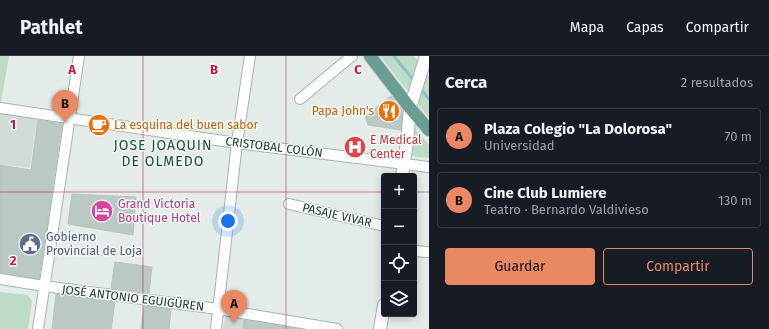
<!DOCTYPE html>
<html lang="es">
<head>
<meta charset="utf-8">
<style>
  :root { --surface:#171b24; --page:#20242c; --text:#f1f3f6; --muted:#9ea1a6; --line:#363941; --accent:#e98964 }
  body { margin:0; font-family:"Fira Sans",sans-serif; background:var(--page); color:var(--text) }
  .controls { position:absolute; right:12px; bottom:12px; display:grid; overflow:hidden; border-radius:4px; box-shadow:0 2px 10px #0003 }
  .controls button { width:36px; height:36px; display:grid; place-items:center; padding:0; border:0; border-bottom:1px solid var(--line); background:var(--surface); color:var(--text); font:20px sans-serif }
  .you { position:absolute; left:228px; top:165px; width:14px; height:14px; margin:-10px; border:3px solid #fff; border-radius:50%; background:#1a73e8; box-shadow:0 0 0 6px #1a73e833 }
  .badge { display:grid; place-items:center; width:26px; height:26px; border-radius:50%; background:var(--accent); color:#111; font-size:13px; font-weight:700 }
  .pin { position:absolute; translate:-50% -33px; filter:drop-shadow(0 1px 2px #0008) }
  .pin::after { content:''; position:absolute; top:21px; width:14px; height:12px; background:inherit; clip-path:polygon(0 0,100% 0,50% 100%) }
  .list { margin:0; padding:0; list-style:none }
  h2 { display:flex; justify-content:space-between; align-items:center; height:52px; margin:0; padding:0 16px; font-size:17px }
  h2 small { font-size:13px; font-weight:400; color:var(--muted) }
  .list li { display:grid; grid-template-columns:26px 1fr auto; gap:12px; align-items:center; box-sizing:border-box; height:56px; margin:0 8px 8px; padding:0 8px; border:1px solid var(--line); border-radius:4px }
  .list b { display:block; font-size:15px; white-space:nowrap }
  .list p { margin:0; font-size:13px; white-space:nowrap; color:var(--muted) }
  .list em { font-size:13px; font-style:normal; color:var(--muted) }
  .actions { display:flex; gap:8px; padding:12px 16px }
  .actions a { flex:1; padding:9px 0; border:1px solid var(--accent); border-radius:4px; text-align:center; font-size:14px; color:var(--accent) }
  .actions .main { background:var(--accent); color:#111 }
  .icon { flex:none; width:22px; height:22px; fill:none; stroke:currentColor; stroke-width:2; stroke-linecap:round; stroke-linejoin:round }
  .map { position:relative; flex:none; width:429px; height:273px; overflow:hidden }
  header { display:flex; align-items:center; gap:24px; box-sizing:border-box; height:56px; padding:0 20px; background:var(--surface); border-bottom:1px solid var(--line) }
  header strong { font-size:19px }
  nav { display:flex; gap:22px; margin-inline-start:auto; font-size:14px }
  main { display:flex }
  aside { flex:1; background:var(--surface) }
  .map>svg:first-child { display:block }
  .built { fill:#d1dcd7 }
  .green { fill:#bddbc6 }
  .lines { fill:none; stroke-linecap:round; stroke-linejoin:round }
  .stream { stroke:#8ec1cd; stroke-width:3 }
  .building { fill:#bbc9c4; stroke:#b6c5bf }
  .minor-casing { stroke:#a6b4af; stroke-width:12 }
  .tertiary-casing { stroke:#a6b4af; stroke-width:14 }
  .primary-casing { stroke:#c2c8c7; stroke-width:14 }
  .minor { stroke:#fff; stroke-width:10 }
  .tertiary { stroke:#fff; stroke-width:12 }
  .primary { stroke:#6a9e93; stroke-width:12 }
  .grid { fill:none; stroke:#c2185b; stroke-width:1; stroke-opacity:0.55 }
  .labels { text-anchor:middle; stroke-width:3; stroke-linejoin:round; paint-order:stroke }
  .food-label { font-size:12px; fill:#c56008; stroke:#f3f8f6; text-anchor:end }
  .health-label { font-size:12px; fill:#be3a42; stroke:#f3f8f6; text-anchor:start }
  .street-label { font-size:12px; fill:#243c36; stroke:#f3f8f6 }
  .hotel-label { font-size:12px; fill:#b23c85; stroke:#f3f8f6; text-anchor:start }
  .service-label { font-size:12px; fill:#4e5e75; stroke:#f3f8f6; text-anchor:start }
  .quarter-label { font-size:14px; letter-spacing:1px; fill:#214d44; stroke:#f3f8f6 }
  .grid-label { font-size:13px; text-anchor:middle; font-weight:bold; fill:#c2185b; stroke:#f3f8f6; stroke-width:3; stroke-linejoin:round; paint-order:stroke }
</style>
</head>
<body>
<header>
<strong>Pathlet</strong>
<nav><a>Mapa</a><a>Capas</a><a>Compartir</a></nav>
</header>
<main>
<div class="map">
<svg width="429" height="273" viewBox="0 0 429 273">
  <rect width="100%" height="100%" fill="#e3ece8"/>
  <path class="built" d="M0 53 38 59 30 112 0 108Z
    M226 257 245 260 243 273H223Z"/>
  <path class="green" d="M0 0H9L1 46H0Z
    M380 0H414L429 20V62Z
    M414 71 429 89V102L411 100Z
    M0 236 28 239 32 245 28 273H0Z"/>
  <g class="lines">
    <path class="stream" d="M394 0 415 26
      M420 32 429 43"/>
  </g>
  <path class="building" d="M391 40 402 54 401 74 368 69 365 60Z
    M38 64 62 68 39 223 0 217V109L31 114Z
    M72 138 136 141 133 179 68 168Z
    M115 206 152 211 149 237 111 232Z
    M56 238 115 246 111 273H52Z
    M144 250 171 253 169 273H141Z
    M244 264 298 273H243Z"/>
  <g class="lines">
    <g class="minor-casing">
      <path id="minor" d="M300 43 352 0
        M0 52 237 87 429 111
        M289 148 384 170
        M414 195 429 196
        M0 223 44 230 218 253 337 273
        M38 273 79 0
        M216 273 237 87 250 0"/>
    </g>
    <g class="tertiary-casing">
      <path id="tertiary" d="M402 120 407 86 410 52 426 0
        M380 273 384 249"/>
    </g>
    <g class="primary-casing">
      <path id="primary" d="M370 0 410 52 429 74"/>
    </g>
    <use href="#minor" class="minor"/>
    <use href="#tertiary" class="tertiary"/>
    <use href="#primary" class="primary"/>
  </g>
  <path class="grid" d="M143 0V273M286 0V273M0 136H384M414 136H429"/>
  <defs>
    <g id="restaurant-disc" transform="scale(1.15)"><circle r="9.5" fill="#e8710a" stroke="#f3f8f6"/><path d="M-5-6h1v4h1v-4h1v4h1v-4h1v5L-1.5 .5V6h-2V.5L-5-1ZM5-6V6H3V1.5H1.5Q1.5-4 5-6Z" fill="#fff"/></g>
    <g id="cafe-disc" transform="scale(1.15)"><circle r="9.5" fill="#e8710a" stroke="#f3f8f6"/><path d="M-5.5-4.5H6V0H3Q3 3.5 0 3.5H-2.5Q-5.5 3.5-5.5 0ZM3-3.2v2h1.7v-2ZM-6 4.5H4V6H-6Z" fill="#fff"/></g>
    <g id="hospital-disc" transform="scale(1.15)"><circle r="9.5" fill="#e0444e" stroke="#f3f8f6"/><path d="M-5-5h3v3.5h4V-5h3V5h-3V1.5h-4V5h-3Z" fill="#fff"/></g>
    <g id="hotel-disc" transform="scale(1.15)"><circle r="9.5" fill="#d1479c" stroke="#f3f8f6"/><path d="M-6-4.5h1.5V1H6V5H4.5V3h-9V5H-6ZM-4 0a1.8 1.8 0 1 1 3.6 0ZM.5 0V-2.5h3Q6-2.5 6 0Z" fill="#fff"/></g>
    <g id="civic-disc" transform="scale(1.15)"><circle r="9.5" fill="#5c6f8a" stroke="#f3f8f6"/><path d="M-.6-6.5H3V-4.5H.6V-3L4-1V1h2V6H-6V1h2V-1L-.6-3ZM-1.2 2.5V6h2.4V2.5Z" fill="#fff"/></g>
  </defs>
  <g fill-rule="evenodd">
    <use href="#restaurant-disc" x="389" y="55"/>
    <use href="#cafe-disc" x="99" y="69"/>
    <use href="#hospital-disc" x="355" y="91"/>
    <use href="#hotel-disc" x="102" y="155"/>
    <use href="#civic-disc" x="30" y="188"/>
  </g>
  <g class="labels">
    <g class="food-label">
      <text x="374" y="59">Papa John's</text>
      <text x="114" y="73" text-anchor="start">La esquina del buen sabor</text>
    </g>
    <g class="health-label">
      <text x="370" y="88">E Medical<tspan x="370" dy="14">Center</tspan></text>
    </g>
    <g class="street-label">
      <text transform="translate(274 91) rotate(7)" y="4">CRISTOBAL COLÓN</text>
      <text transform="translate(337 159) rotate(13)" y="4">PASAJE VIVAR</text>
      <text transform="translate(133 242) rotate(7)" y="4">JOSÉ ANTONIO EGUIGÜREN</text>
    </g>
    <g class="hotel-label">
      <text x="118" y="152">Grand Victoria<tspan x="118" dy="14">Boutique Hotel</tspan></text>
    </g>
    <g class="service-label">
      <text x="46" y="185">Gobierno<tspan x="46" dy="14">Provincial de Loja</tspan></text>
    </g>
    <g class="quarter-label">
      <text x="163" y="94">JOSE JOAQUIN<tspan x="163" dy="16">DE OLMEDO</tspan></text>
    </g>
  </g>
  <g class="grid-label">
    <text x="72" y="18">A</text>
    <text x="214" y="18">B</text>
    <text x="358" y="18">C</text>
    <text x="13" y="73">1</text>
    <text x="13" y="209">2</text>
  </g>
</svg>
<div class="controls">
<button>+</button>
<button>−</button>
<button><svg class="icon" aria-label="locate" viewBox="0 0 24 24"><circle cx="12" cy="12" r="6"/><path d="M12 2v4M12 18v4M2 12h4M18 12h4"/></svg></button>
<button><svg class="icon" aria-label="layers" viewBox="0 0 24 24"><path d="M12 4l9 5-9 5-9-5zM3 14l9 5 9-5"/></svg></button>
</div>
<div class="you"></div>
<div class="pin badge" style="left:234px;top:267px">A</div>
<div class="pin badge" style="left:65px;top:67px">B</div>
</div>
<aside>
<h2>Cerca<small>2 resultados</small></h2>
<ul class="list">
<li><span class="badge">A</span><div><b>Plaza Colegio &quot;La Dolorosa&quot;</b><p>Universidad</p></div><em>70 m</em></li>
<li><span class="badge">B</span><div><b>Cine Club Lumiere</b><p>Teatro · Bernardo Valdivieso</p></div><em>130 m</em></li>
</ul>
<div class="actions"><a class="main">Guardar</a><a>Compartir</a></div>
</aside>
</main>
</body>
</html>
